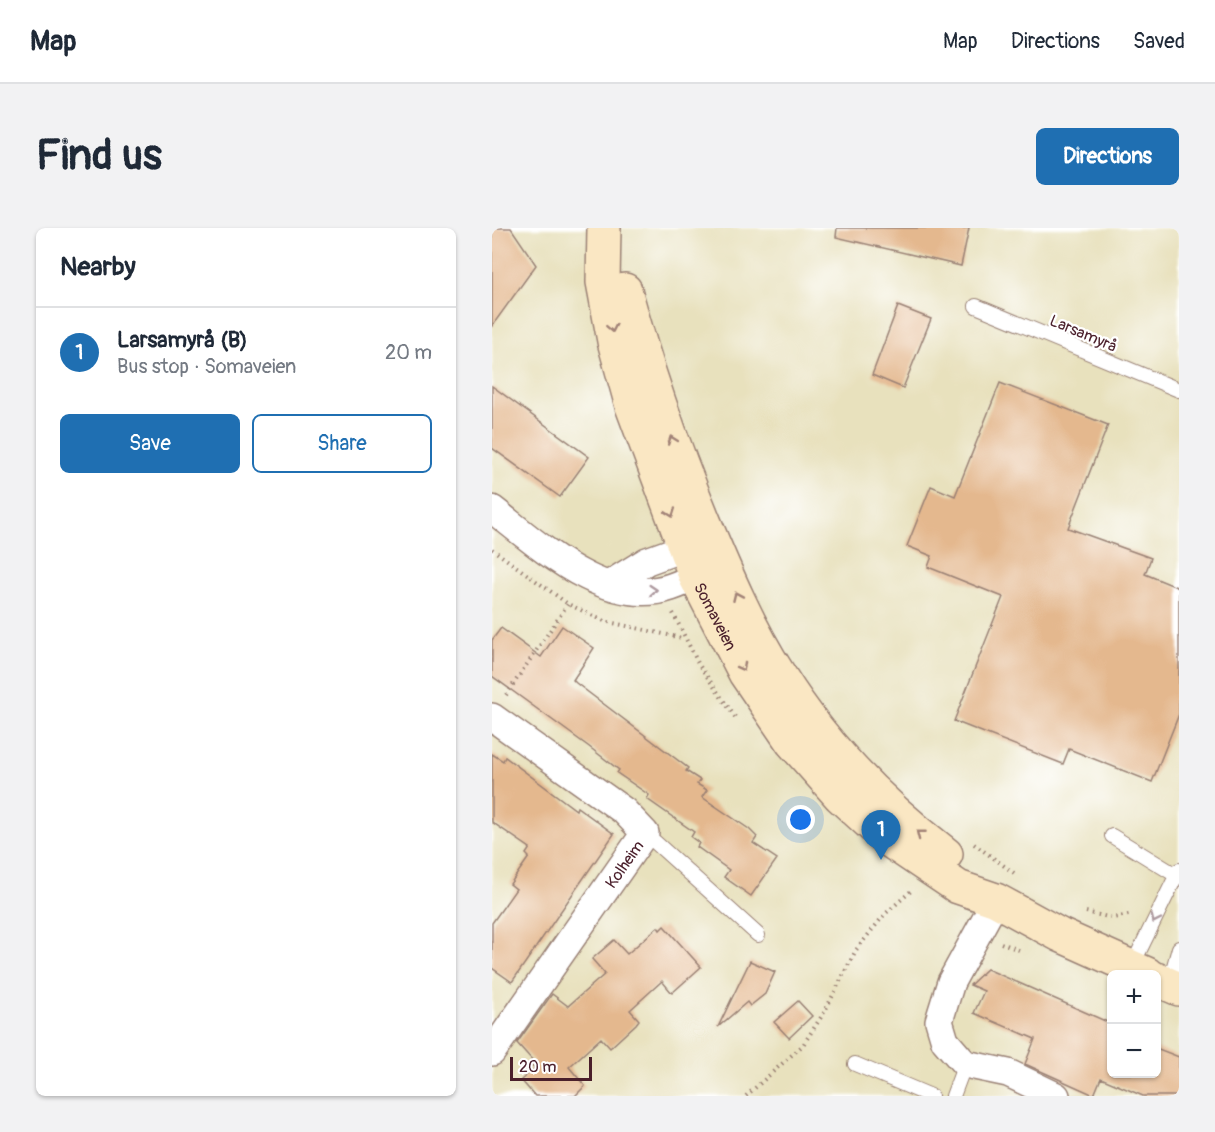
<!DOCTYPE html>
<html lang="en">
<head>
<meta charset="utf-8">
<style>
  :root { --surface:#fff; --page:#f2f2f3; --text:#1f2937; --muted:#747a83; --line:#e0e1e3; --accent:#1f6fb2 }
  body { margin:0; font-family:Pangolin,sans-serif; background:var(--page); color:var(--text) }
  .controls { position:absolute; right:18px; bottom:18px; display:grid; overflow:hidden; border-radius:9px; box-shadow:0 2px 4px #0004 }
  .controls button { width:54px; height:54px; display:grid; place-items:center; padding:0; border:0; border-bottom:2px solid var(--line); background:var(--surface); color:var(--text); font:30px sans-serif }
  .scale { position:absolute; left:18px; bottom:15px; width:82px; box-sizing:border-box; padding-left:6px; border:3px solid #4a1f2b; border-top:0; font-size:16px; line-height:21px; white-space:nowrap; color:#4a1f2b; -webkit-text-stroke:4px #fff; paint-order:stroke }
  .you { position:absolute; left:309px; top:592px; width:21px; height:21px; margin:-15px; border:4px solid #fff; border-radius:50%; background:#1a73e8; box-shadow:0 0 0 9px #1a73e833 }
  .badge { display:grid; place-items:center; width:39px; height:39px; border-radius:50%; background:var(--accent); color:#fff; font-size:20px; font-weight:700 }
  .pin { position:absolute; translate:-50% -50px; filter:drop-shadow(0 2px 3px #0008) }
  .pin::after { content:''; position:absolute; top:32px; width:21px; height:18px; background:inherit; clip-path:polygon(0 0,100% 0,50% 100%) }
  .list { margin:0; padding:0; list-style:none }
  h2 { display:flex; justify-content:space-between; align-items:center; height:78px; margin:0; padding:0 24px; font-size:26px }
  h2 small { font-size:20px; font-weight:400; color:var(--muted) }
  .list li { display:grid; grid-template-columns:39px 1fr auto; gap:18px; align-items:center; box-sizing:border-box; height:90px; padding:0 24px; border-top:2px solid var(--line) }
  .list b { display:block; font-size:22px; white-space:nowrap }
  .list p { margin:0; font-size:20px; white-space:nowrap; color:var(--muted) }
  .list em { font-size:20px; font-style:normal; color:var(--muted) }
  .actions { display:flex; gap:12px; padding:18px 24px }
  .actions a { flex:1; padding:14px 0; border:2px solid var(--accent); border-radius:9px; text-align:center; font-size:21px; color:var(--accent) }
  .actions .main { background:var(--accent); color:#fff }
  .map { position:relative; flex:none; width:687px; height:868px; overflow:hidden; border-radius:9px }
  header { display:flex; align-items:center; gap:36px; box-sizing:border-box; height:84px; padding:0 30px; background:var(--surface); border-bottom:2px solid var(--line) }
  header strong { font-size:28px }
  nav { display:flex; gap:33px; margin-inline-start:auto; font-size:21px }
  .intro { display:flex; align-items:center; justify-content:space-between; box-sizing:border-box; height:144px; padding:0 36px }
  h1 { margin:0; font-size:42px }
  .button { padding:15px 27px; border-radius:9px; background:var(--accent); color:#fff; font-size:21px; font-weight:700 }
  main { display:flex; gap:36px; padding:0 36px }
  aside { flex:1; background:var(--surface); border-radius:9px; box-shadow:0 2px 4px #0004 }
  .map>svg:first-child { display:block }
  .building { fill:#e4b88e }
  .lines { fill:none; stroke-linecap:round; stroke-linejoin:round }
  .lane-casing { stroke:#998074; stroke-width:16 }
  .street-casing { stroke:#998074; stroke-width:30 }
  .secondary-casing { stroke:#998074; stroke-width:36 }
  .path { stroke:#998074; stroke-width:4; stroke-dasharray:1.5 4.5; stroke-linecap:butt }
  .lane { stroke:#fff; stroke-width:14 }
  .street { stroke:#fff; stroke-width:27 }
  .secondary { stroke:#fae7c3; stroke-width:33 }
  .oneway { stroke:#a28377 }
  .oneway2 { stroke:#ae9aa0 }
  .labels { text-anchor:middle; stroke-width:4.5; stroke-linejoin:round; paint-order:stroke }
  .street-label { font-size:16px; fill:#4a1f2b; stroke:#fff }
</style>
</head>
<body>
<header>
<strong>Map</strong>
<nav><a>Map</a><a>Directions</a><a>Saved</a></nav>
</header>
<div class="intro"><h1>Find us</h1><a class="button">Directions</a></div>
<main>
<aside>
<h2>Nearby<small></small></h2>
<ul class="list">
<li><span class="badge">1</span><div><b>Larsamyrå (B)</b><p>Bus stop · Somaveien</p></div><em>20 m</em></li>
</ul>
<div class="actions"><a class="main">Save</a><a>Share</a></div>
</aside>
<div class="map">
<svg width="687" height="868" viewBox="0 0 687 868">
  <rect width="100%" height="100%" fill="#fff"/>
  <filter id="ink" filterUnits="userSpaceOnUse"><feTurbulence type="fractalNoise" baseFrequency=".0167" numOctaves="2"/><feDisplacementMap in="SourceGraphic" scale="12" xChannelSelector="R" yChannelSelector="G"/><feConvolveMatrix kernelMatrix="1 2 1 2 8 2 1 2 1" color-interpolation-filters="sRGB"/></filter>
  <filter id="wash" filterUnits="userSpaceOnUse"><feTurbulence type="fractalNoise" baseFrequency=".008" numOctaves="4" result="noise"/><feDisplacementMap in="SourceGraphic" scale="24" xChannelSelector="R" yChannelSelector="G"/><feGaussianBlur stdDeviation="1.35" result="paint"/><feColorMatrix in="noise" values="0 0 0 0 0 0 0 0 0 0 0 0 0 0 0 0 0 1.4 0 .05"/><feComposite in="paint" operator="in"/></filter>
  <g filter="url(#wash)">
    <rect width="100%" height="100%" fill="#e8e1bd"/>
    <g id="blocks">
      <path class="building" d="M0 0H19L44 37 0 98Z
        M345 0H477L469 38 344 9Z
        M406 78 439 91 411 160 380 147Z
        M508 155 616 197 576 300 659 330 653 346 687 360V486L660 554 577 521 571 536 462 493 511 369 436 339 440 328 415 318 439 258 463 268Z
        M0 158 97 229 68 269 0 220Z
        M70 398 102 420 81 452 84 455 196 540 194 543 208 552 205 556 215 562 210 569 257 601 265 609 261 615 285 631 259 668 232 649 237 642 205 619 207 615 199 609 202 604 155 571 157 567 125 545 127 542 96 518 0 448V412L9 400 49 429Z
        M0 526 11 533 13 529 84 582 85 579 122 606 20 754 0 740V695L24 661 18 656 37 629 34 626 38 620 0 594Z
        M172 698 209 739 180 765 170 753 138 782 147 792 144 796 118 820 109 810 77 839 93 858 83 868H43L29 852 43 840 39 837 42 834 25 815 60 766 76 778 113 746 100 731 122 712 135 726 166 699 168 702Z
        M258 733 283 744 273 766 258 778 255 774 226 799Z
        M495 741 620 796V846H664V820L687 829V868H651L609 850 602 867 533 836 543 811 482 785 492 763 478 757Z
        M306 773 320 788 297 810 282 794Z"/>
    </g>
  </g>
  <g filter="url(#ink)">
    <use href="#blocks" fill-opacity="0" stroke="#998074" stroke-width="1.5"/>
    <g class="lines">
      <g class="lane-casing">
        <path id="lane" d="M484 78 687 162
          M153 605 266 707
          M620 608 687 649
          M639 740 687 642
          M677 756 687 720
          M363 836 439 868
          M461 868 473 836"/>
      </g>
      <g class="street-casing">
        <path id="street" d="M0 281C48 318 114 381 179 359 196 353 205 349 217 335
          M118 356 155 333 191 320 212 323
          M0 489 132 583 153 605 0 824
          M504 672 459 754 447 793 453 813 473 836 516 845 564 868"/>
      </g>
      <g class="secondary-casing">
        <g id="secondary">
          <path id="s1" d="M112 0 111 54 122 113 140 178 204 350 253 445 300 514 348 568 395 611 466 659 504 672 568 707 655 746"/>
          <path d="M133 62C154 141 181 218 212 293 234 346 257 400 288 448 331 517 390 577 454 626"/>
          <path d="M664 751 687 761"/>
        </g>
      </g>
      <path class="path" d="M0 321 76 376 112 393 190 410
        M181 385 207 437 243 489
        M14 467 76 376
        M482 616 522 645
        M594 684 620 690 637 687
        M509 715 527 722
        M254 868 311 817 333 783 364 722 393 686 419 663"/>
      <use href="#lane" class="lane"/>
      <use href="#street" class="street"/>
      <use href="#secondary" class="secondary"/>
    </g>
    <defs><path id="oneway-chevron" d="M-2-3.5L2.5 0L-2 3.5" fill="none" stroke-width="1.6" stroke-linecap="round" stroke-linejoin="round" transform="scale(1.5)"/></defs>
    <g class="oneway">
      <use href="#oneway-chevron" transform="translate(120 100) rotate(79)"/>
      <use href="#oneway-chevron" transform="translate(180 212) rotate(-110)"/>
      <use href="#oneway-chevron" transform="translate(179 285) rotate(70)"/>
      <use href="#oneway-chevron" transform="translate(245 368) rotate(-114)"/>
      <use href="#oneway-chevron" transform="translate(250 439) rotate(61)"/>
      <use href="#oneway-chevron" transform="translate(428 606) rotate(-142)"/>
    </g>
    <g class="oneway2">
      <use href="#oneway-chevron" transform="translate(161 362) rotate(-4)"/>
      <use href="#oneway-chevron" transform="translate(663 691) rotate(115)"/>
    </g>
  </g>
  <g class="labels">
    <g class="street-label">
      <text transform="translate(592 105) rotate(23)" y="6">Larsamyrå</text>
      <text dy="6" stroke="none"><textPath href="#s1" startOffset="408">Somaveien</textPath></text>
      <text transform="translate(132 636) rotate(-55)" y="6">Kolheim</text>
    </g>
  </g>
</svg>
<div class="controls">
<button>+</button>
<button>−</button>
</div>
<div class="scale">20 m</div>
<div class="you"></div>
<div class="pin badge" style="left:389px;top:632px">1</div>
</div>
</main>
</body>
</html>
